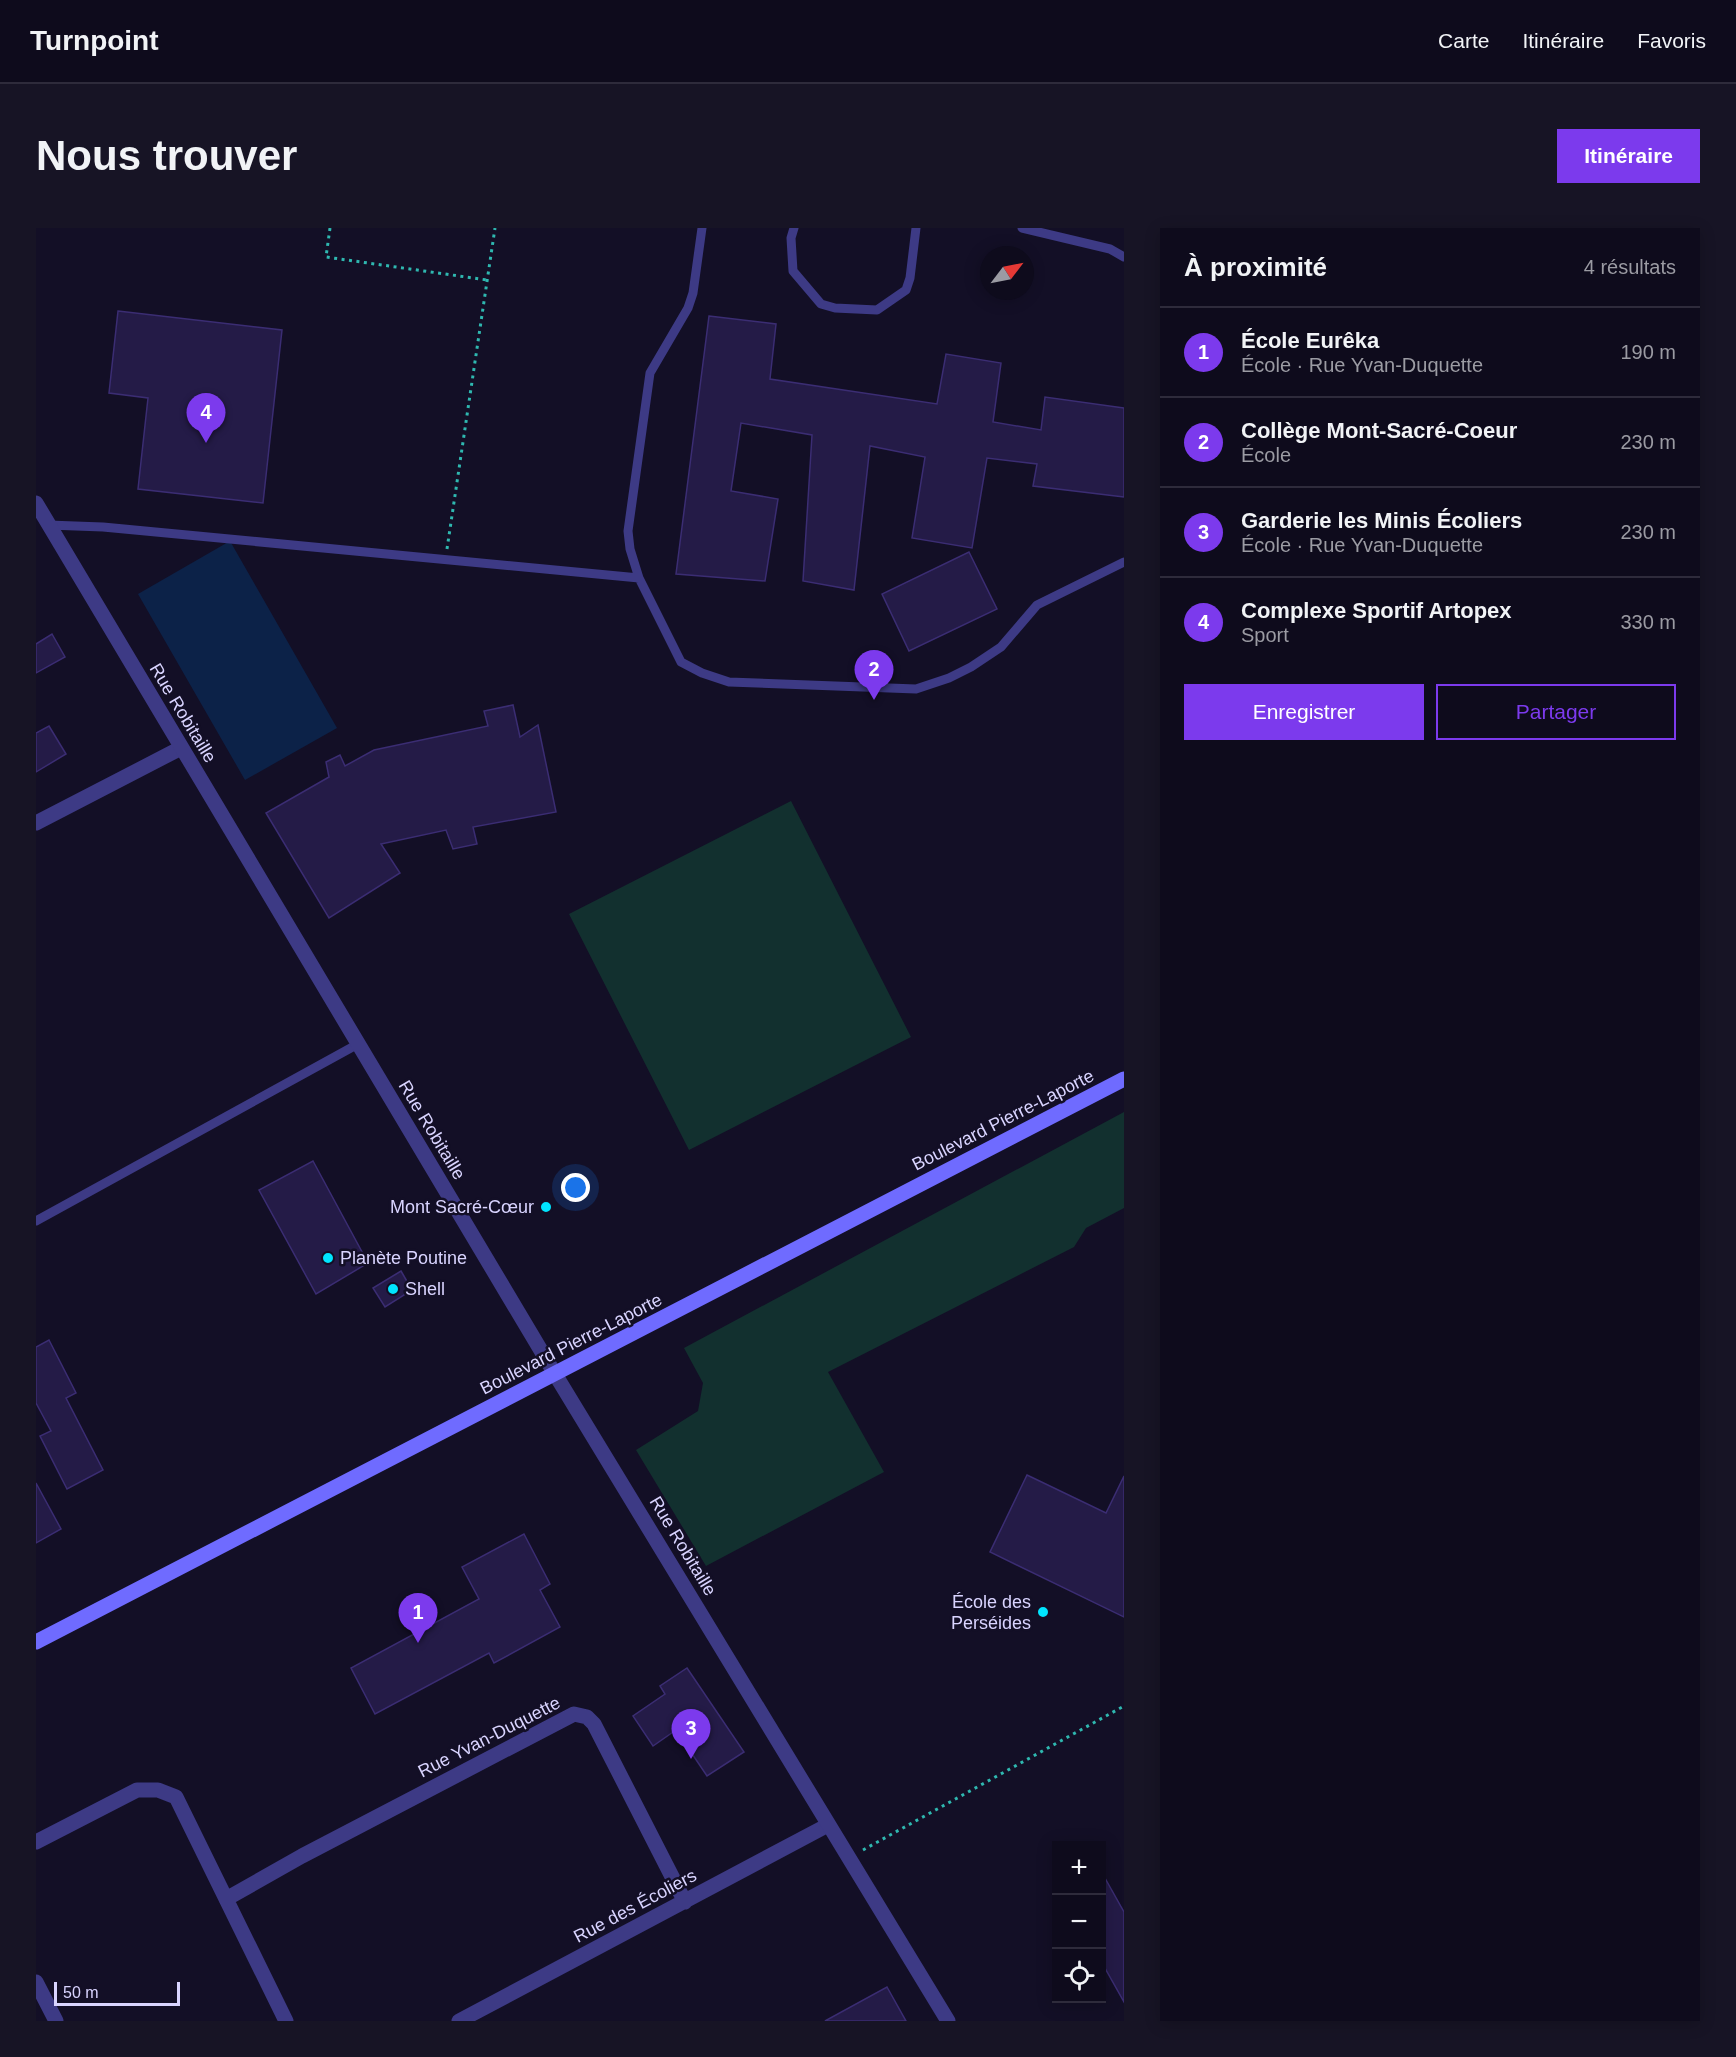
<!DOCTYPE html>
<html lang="fr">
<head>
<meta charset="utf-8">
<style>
  :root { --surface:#0e0b1c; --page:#171425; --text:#f1f3f6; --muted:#9b9ba3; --line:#2e2b3b; --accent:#7c3aed }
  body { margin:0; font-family:Helvetica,sans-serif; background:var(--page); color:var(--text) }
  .controls { position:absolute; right:18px; bottom:18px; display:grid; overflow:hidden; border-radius:0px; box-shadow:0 3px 15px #0003 }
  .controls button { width:54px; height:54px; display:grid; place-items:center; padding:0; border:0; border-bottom:2px solid var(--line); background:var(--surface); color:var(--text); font:30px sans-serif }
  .compass { position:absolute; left:944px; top:18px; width:54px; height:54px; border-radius:50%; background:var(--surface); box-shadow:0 3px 15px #0003; rotate:58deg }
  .scale { position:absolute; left:18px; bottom:15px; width:126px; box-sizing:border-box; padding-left:6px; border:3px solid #d9d4ff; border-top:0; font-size:16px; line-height:21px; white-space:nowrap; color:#d9d4ff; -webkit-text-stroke:4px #130f26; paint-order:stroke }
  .you { position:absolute; left:540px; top:960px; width:21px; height:21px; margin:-15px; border:4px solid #fff; border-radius:50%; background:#1a73e8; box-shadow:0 0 0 9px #1a73e833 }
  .badge { display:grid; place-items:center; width:39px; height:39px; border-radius:50%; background:var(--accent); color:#fff; font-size:20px; font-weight:700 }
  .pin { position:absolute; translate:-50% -50px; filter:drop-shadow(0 2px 3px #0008) }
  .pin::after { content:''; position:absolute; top:32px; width:21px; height:18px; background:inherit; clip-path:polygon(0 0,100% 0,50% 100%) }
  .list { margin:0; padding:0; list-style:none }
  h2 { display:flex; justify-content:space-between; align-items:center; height:78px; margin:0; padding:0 24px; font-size:26px }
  h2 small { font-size:20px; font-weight:400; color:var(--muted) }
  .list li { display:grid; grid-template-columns:39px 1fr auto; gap:18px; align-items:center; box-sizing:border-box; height:90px; padding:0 24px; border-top:2px solid var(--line) }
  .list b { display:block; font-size:22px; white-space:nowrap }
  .list p { margin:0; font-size:20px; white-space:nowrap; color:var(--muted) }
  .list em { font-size:20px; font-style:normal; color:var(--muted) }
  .actions { display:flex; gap:12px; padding:18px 24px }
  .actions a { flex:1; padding:14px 0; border:2px solid var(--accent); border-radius:0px; text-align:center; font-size:21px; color:var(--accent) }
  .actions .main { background:var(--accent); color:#fff }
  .icon { flex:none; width:33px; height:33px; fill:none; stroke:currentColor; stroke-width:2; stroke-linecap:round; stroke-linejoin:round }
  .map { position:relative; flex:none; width:1088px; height:1793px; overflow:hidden; border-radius:0px }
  header { display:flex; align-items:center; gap:36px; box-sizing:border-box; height:84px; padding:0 30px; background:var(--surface); border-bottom:2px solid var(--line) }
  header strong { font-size:28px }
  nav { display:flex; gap:33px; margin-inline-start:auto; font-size:21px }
  .intro { display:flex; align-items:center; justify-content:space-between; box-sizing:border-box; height:144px; padding:0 36px }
  h1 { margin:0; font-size:42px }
  .button { padding:15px 27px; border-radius:0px; background:var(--accent); color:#fff; font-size:21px; font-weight:700 }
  main { display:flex; gap:36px; padding:0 36px }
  aside { flex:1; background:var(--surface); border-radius:0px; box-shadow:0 3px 15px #0003 }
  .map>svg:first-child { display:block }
  .green { fill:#12302f }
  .water { fill:#0c2248 }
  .building { fill:#241b47; stroke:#3b2d73; stroke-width:1.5 }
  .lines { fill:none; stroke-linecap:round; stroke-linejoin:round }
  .path { stroke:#2fb8b0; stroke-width:3; stroke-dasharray:3 4.5; stroke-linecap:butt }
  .service { stroke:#3d3a85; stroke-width:9 }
  .minor { stroke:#3d3a85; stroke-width:15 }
  .tertiary { stroke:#3d3a85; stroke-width:15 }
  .secondary { stroke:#6f6bff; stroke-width:15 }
  .poi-dot { fill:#00e5ff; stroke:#130f26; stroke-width:2 }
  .labels { text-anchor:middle; stroke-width:5; stroke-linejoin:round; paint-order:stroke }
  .street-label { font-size:18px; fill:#d9d4ff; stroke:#130f26 }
  .poi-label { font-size:18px; fill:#d9d4ff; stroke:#130f26; text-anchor:end }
</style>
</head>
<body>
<header>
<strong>Turnpoint</strong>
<nav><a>Carte</a><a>Itinéraire</a><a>Favoris</a></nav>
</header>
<div class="intro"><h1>Nous trouver</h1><a class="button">Itinéraire</a></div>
<main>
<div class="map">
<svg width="1088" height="1793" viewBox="0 0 1088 1793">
  <rect width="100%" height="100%" fill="#130f26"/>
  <path class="green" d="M755 573 875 809 653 922 533 686Z
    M1088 884V980L1050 1000 1038 1019 792 1144 848 1244 670 1338 600 1222 662 1183 667 1155 648 1120Z"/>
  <path class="water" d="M194 313 301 500 209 552 102 366Z"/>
  <path class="building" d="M82 83 246 102 227 275 102 261 112 170 73 165Z
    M673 88 740 96 734 151 901 176 910 126 965 135 957 194 1005 202 1009 169 1088 180V269L997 258 1001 236 951 230 936 320 876 310 889 229 834 218 818 362 767 353 776 207 705 195 695 263 742 271 729 353 640 346Z
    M933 324 961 381 873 423 846 366Z
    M16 406 29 429 0 445V416Z
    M477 477 484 509 502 497 520 584 437 599 441 616 417 621 410 602 345 616 364 645 293 690 230 585 293 549 290 534 304 527 309 538 338 522 452 498 448 483Z
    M13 498 30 526 0 544V505Z
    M277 933 332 1035 280 1066 223 962Z
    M365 1043 376 1062 349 1079 337 1060Z
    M13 1112 40 1165 30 1170 67 1242 31 1261 4 1208 15 1203 0 1175V1119Z
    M991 1247 1070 1285 1088 1248V1389L954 1324Z
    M0 1255 25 1301 0 1315Z
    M488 1306 514 1356 504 1362 524 1399 458 1435 453 1425 339 1486 315 1440 443 1371 426 1339Z
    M651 1440 708 1524 671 1548 640 1502 617 1518 597 1488 629 1466 624 1458Z
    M1065 1643 1088 1684V1774L1065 1733Z
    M851 1759 870 1793H789Z"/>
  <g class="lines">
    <path class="path" d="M294 0 290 29 451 52
      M411 321 459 0
      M827 1622 1088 1478"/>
    <path class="service" d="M666 0 657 65 652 80 614 145 592 303 594 321 603 350 645 434 666 445 693 454 880 461 913 450 935 439 965 419 1001 377 1088 334
      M758 0 755 10 757 43 785 76 799 80 841 82 870 62 874 50 880 0
      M986 0 1074 21 1088 29
      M12 297 67 299 603 350
      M0 993 322 816"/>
    <path class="minor" d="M0 595 145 520
      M0 1614 101 1562H122L140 1569 250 1793
      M190 1671 266 1628 538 1486 551 1489 558 1496 649 1674
      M0 1754 20 1793
      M423 1793 792 1597"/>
    <path class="tertiary" d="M0 275 519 1146 912 1793"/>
    <path class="secondary" d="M0 1414 1088 851"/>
  </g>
  <g class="poi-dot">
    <circle cx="510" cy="979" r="6"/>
    <circle cx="292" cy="1030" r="6"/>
    <circle cx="357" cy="1061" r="6"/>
    <circle cx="1007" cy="1384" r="6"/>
  </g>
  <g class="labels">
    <g class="street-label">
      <text transform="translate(147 485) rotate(59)" y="6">Rue Robitaille</text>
      <text transform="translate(967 892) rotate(-27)" y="6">Boulevard Pierre-Laporte</text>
      <text transform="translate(396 902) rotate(59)" y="6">Rue Robitaille</text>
      <text transform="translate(535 1116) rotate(-27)" y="6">Boulevard Pierre-Laporte</text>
      <text transform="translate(647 1318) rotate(59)" y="6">Rue Robitaille</text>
      <text transform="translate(453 1509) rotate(-27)" y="6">Rue Yvan-Duquette</text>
      <text transform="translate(599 1678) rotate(-28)" y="6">Rue des Écoliers</text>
    </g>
    <g class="poi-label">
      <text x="498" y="985">Mont Sacré-Cœur</text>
      <text x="304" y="1036" text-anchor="start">Planète Poutine</text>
      <text x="369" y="1067" text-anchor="start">Shell</text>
      <text x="995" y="1380">École des<tspan x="995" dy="21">Perséides</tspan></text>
    </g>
  </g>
</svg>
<div class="controls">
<button>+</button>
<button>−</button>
<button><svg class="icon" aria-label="locate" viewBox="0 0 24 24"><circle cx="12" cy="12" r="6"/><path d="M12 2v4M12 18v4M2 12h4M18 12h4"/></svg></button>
</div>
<svg class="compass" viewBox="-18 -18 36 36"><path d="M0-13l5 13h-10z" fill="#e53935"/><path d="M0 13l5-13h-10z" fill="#9b9ba3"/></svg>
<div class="scale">50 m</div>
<div class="you"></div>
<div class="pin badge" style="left:382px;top:1415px">1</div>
<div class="pin badge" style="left:838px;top:472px">2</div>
<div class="pin badge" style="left:655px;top:1531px">3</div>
<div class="pin badge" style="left:170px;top:215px">4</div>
</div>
<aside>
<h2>À proximité<small>4 résultats</small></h2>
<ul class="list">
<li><span class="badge">1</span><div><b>École Eurêka</b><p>École · Rue Yvan-Duquette</p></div><em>190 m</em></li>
<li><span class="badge">2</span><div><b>Collège Mont-Sacré-Coeur</b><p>École</p></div><em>230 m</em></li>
<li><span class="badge">3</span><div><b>Garderie les Minis Écoliers</b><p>École · Rue Yvan-Duquette</p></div><em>230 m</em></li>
<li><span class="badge">4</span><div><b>Complexe Sportif Artopex</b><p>Sport</p></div><em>330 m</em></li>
</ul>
<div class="actions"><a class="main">Enregistrer</a><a>Partager</a></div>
</aside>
</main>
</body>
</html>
